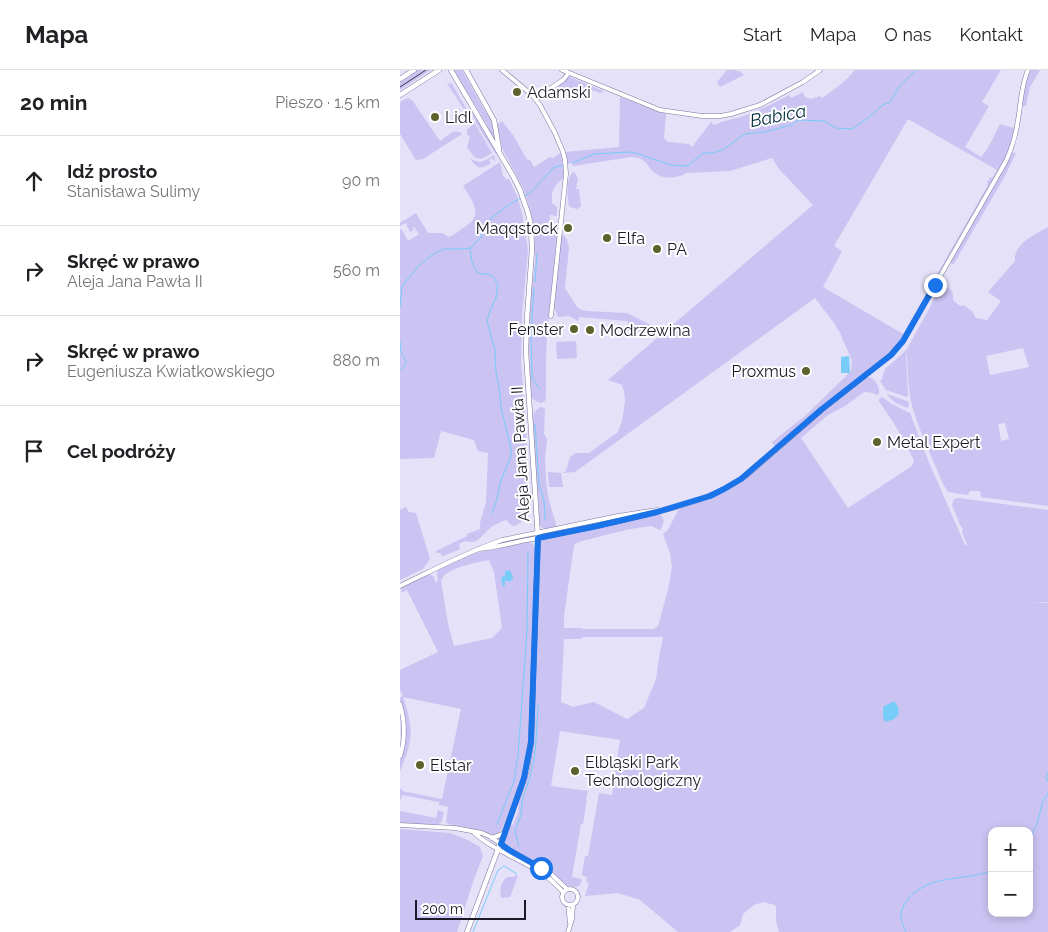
<!DOCTYPE html>
<html lang="pl">
<head>
<meta charset="utf-8">
<style>
  :root { --surface:#fff; --page:#f6f6f6; --text:#202124; --muted:#757577; --line:#e0e0e0 }
  body { margin:0; font-family:Raleway,sans-serif; background:var(--page); color:var(--text) }
  .controls { position:absolute; right:15px; bottom:15px; display:grid; overflow:hidden; border-radius:10px; box-shadow:0 2px 8px #0003 }
  .controls button { width:45px; height:45px; display:grid; place-items:center; padding:0; border:0; border-bottom:1px solid var(--line); background:var(--surface); color:var(--text); font:25px sans-serif }
  .scale { position:absolute; left:15px; bottom:12px; width:111px; box-sizing:border-box; padding-left:5px; border:2px solid #1c1928; border-top:0; font-size:14px; line-height:18px; white-space:nowrap; color:#1c1928; -webkit-text-stroke:4px #fff; paint-order:stroke }
  .stop { position:absolute; width:15px; height:15px; margin:-11px; border:4px solid #1a73e8; border-radius:50%; background:#fff }
  .stop.end { background:#1a73e8; border-color:#fff; box-shadow:0 1px 5px #0008 }
  .list { margin:0; padding:0; list-style:none }
  h2 { display:flex; justify-content:space-between; align-items:center; height:65px; margin:0; padding:0 20px; font-size:21px }
  h2 small { font-size:16px; font-weight:400; color:var(--muted) }
  .list li { display:grid; grid-template-columns:32px 1fr auto; gap:15px; align-items:center; box-sizing:border-box; height:90px; padding:0 20px; border-top:1px solid var(--line) }
  .list b { display:block; font-size:19px; white-space:nowrap }
  .list p { margin:0; font-size:16px; white-space:nowrap; color:var(--muted) }
  .list em { font-size:16px; font-style:normal; color:var(--muted) }
  .icon { flex:none; width:28px; height:28px; fill:none; stroke:currentColor; stroke-width:2; stroke-linecap:round; stroke-linejoin:round }
  .map { position:relative; flex:none; width:648px; height:862px; overflow:hidden }
  header { display:flex; align-items:center; gap:30px; box-sizing:border-box; height:70px; padding:0 25px; background:var(--surface); border-bottom:1px solid var(--line) }
  header strong { font-size:24px }
  nav { display:flex; gap:28px; margin-inline-start:auto; font-size:18px }
  main { display:flex }
  aside { flex:1; background:var(--surface) }
  .map>svg:first-child { display:block }
  .green { fill:#cbc3f1; fill-rule:evenodd }
  .water { fill:#77ccf8 }
  .lines { fill:none; stroke-linecap:round; stroke-linejoin:round }
  .stream { stroke:#77ccf8; stroke-width:1 }
  .minor-casing { stroke:#7d769b; stroke-width:5 }
  .tertiary-casing { stroke:#7d769b; stroke-width:5.5 }
  .minor { stroke:#fff; stroke-width:4 }
  .tertiary { stroke:#fff; stroke-width:4.5 }
  .tram { stroke:#3a3747; stroke-width:1 }
  .route { stroke:#1a73e8; stroke-width:6 }
  .poi-dot { fill:#5d612e; stroke:#fff; stroke-width:2 }
  .labels { text-anchor:middle; stroke-width:4; stroke-linejoin:round; paint-order:stroke }
  .poi-label { font-size:16px; fill:#1c1928; stroke:#fff; text-anchor:start }
  .street-label { font-size:16px; fill:#1c1928; stroke:#fff }
  .water-label { font-size:18px; font-style:italic; fill:#052d3f; stroke:#fff }
</style>
</head>
<body>
<header>
<strong>Mapa</strong>
<nav><a>Start</a><a>Mapa</a><a>O nas</a><a>Kontakt</a></nav>
</header>
<main>
<aside>
<h2>20 min<small>Pieszo · 1.5 km</small></h2>
<ul class="list">
<li><svg class="icon" aria-label="ahead" viewBox="0 0 24 24"><path d="M12 20V5M6 11l6-6 6 6"/></svg><div><b>Idź prosto</b><p>Stanisława Sulimy</p></div><em>90 m</em></li>
<li><svg class="icon" aria-label="right" viewBox="0 0 24 24"><path d="M7 20v-9h11M14 6l5 5-5 5"/></svg><div><b>Skręć w prawo</b><p>Aleja Jana Pawła II</p></div><em>560 m</em></li>
<li><svg class="icon" aria-label="right" viewBox="0 0 24 24"><path d="M7 20v-9h11M14 6l5 5-5 5"/></svg><div><b>Skręć w prawo</b><p>Eugeniusza Kwiatkowskiego</p></div><em>880 m</em></li>
<li><svg class="icon" aria-label="arrive" viewBox="0 0 24 24"><path d="M6 21V4h12l-3 4 3 4H6"/></svg><div><b>Cel podróży</b></div></li>
</ul>
</aside>
<div class="map">
<svg width="648" height="862" viewBox="0 0 648 862">
  <rect width="100%" height="100%" fill="#e5e1f9"/>
  <path class="green" d="M17 0H31L0 20V11Z
    M54 0H62L82 36 91 49 97 76 86 53Z
    M327 0C334 0 340 0 344 5L320 17 317 12Z
    M455 0H601L582 32 589 36 565 77 581 87C590 77 594 65 600 54L617 59 611 82 616 83 605 106 553 195 549 191 497 278 377 379 372 372 405 346 451 301 452 291 440 263 434 253 415 228 175 402 161 403 163 417H149L148 402 162 403 166 401 170 387 176 383H189L218 362 222 351 225 332 224 321 222 315 208 310 413 135 379 99 372 88 330 101 286 103C279 108 265 109 258 105 246 98 249 88 231 87L173 96 172 93 167 94 165 82 219 77 220 27 266 44 264 68 268 72 289 74 292 77 311 52 314 55C323 51 332 49 341 47 358 41 374 33 389 25L391 28 403 22 405 27 411 29 420 26 422 28C434 20 446 11 455 0ZM508 49 597 100 593 107 590 108 587 112 588 115 531 215 528 216 525 221 526 224 503 264 423 217 442 181 434 176Z
    M628 0H640L630 17 626 36H620Z
    M167 6 204 21 200 23C195 21 190 19 184 18 171 17 150 23 141 31L137 27Z
    M50 13 52 14 92 83C78 92 76 91 67 77L70 66 67 65V60L73 54 72 52 70 53 71 50 48 15 45 16Z
    M8 28 12 30 40 71C47 67 54 57 62 64L23 89 16 90 0 64V32Z
    M72 42 76 46 97 82 98 86 95 83C88 71 75 55 72 42Z
    M102 51 113 65 126 88 128 90H130L134 97 150 87 153 88 161 83 163 99V109C152 117 152 121 152 133L157 137V146L150 145 149 163 157 165 147 264 146 289V328L145 331 141 333 134 330 131 326 129 278 130 236 135 190V171L133 153 129 136 123 118 102 78 97 55Z
    M94 85 95 87 94 88 95 90 97 89 94 91 92 88 89 90 91 93C80 100 77 99 70 88 80 95 84 91 94 85Z
    M100 92 103 106 106 109H109L117 126 122 143 128 180 122 244 121 292 126 354 129 442 128 443C128 449 120 453 115 456L111 455 106 450C100 452 93 455 88 460 81 467 76 475 65 471L59 474 60 479 43 486 41 485V483H36V481L67 466V464L80 459V453L86 432 88 383 78 381 74 370 41 361 34 388 0 389V159L2 160 8 171 19 164 14 157 12 158 14 160 10 162 7 156V155L6 153 0 156V153L16 143 28 163H42L49 167C56 164 60 160 66 156 84 145 72 130 63 116Z
    M173 102 176 104V106L178 108 176 119H179L181 136 177 139 173 138 169 136C167 126 166 109 173 102Z
    M648 157V436L581 427 580 421H570L568 425 548 422 543 414C534 392 523 369 515 346 508 326 508 304 507 284H506L508 326 507 327 486 320 480 311 482 309 485 299 500 286 507 279 542 215C551 220 554 220 553 230L560 236 563 235 572 241 576 248 587 250 601 231 588 222 615 191C613 174 636 164 648 157ZM623 278 629 297 590 305 586 286ZM605 353 609 369 601 371 598 354Z
    M161 164 163 165 167 169 169 178 165 218 177 237 182 240 187 241 227 243 249 254 250 264 241 261 232 260 227 251 179 247 178 251 169 246 158 247 154 237Z
    M176 271 177 288 157 289 156 272Z
    M466 307C474 306 480 316 479 324L475 325 474 323 464 322 445 336 428 345 401 368 448 438 512 396 514 390 495 355 479 331V329L482 327 492 334 510 343 528 390 565 475H567L562 462 563 459 560 455 552 435 554 429 559 428 648 440V532H633L648 533V862H379L376 851V837L375 835 363 832 354 835 343 844 341 852 340 855 330 862H278L240 830 218 823 185 826 189 813 186 812 187 807 183 806 182 804 185 786H188L199 723 212 725 220 670 160 661 151 716 188 721 186 729H187L183 754H181L172 807 181 809 182 810 180 815 176 817 167 816 151 802 108 778C102 770 107 762 111 755H113L118 743 119 732 128 703 133 672 141 471 145 468 190 460 196 458 258 443C266 447 264 454 260 460L251 456 230 459 178 472 174 475 164 546V558H181L183 559H254L258 556 268 520 272 497 270 483 263 464 268 460 277 442 283 436 305 430 318 425 338 414 355 401 424 341ZM183 567H263L259 587 256 609 244 638 227 649 194 632 173 637 161 632 164 569H181ZM592 761H629V843H592Z
    M487 324 507 331 509 333 508 338C499 335 492 332 487 324Z
    M141 337 144 338 145 340 144 364 147 369 145 388 146 409 148 426 157 458 145 459 141 457 139 454V434L137 417 132 348C134 343 136 339 141 337Z
    M6 437 9 442 16 443 30 489 23 499 0 510V440Z
    M256 441 148 465H143L141 464 225 446Z
    M128 472C132 473 132 472 134 476 138 483 134 493 134 501 133 506 134 512 135 517L129 670 123 704 119 718 102 759 98 764 94 765 87 764 79 760 48 754 46 752 48 737 39 735V732L2 725 0 731V719H2V721L42 729 61 639 3 627C14 659 13 671 0 701V690L5 677 6 663V650L0 629V628L3 626 0 620V600L38 582 7 520 2 523 1 519 2 516 30 504 34 507 35 512 38 511 37 503 38 500 71 484ZM89 490 94 502 102 558 92 568 54 576 48 554 41 511C42 508 44 505 46 504 55 497 77 492 89 490Z
    M38 740 44 742 42 751 39 754 30 755 0 753V741L36 748Z
    M0 759 50 763 68 770 80 777 83 786 74 809 57 862H0Z
    M115 805 118 806 110 827 101 828C100 819 100 814 107 807H114Z"/>
  <path class="water" d="M449 286 450 303H441V287Z
    M110 500 113 507 112 510 108 512 106 510 105 511V515L103 517 101 507 105 506V501Z
    M494 631 498 637 499 644 494 649 486 652C481 648 484 642 483 637Z"/>
  <g class="lines">
    <path class="stream" d="M172 93 194 84 230 82 239 84 271 95 285 96 289 95 303 83H313L324 79 345 64 365 62 391 55 398 50 424 51 436 58 452 59 468 48 483 35 490 32 499 17 516 0
      M70 179 72 192 77 202 81 204H89L92 206 98 214 96 228 90 241 87 251 95 280 96 303 99 317 101 337 111 379V387L101 410 97 429 92 443
      M135 212 137 184
      M134 218 131 265 132 308 140 319
      M0 237 2 216 19 195 32 185 43 179H62L71 178 81 167 86 154 90 149 110 134 130 123 153 98 163 95
      M0 272C1 275 0 278 1 281 4 291 11 291 0 300
      M135 354 139 415 144 430 145 450
      M648 702 646 707 648 712
      M97 754 114 711 118 685 127 561 128 482
      M629 769 637 754 643 731 648 723
      M119 776 115 761 121 745 122 731 130 707 134 690 136 671 138 635
      M73 862 98 800 104 796 117 804
      M506 862C504 856 500 850 501 843 502 838 505 833 508 829 529 804 564 811 592 801"/>
    <g class="minor-casing">
      <path id="minor" d="M102 0 132 25 140 35 155 63 163 82 165 90 166 104 151 246
        M162 0 260 40 302 46H320L331 44 360 35 403 12 420 0
        M136 28 163 10 169 3
        M78 479C95 478 111 473 127 470 160 464 193 457 225 450 267 440 311 431 347 405L423 339 491 285 503 271 606 91C612 78 616 64 618 50 621 33 621 16 628 0
        M0 516C33 500 67 482 102 470L218 446 257 440
        M0 634C5 652 6 668 0 686
        M0 755 55 758 82 763 91 767 109 780 151 804 167 819
        M73 762C93 780 120 789 143 804 151 809 157 816 163 822
        M162 827a8 8 0 1 1 16 0a8 8 0 1 1-16 0Z
        M168 835 170 853
        M168 862 172 849 173 835"/>
    </g>
    <g class="tertiary-casing">
      <path id="tertiary" d="M51 0 113 106 120 120 128 143 131 156 132 180 127 248 126 282 138 468 131 672 127 699 121 718 67 862
        M66 0 94 50 99 79
        M0 9 14 0
        M0 25 39 0
        M92 768 105 763"/>
    </g>
    <use href="#minor" class="minor"/>
    <use href="#tertiary" class="tertiary"/>
    <path class="tram" d="M0 17 26 0"/>
  </g>
  <g class="lines">
    <path class="route" d="M141 798 109 780 101 774 124 708 131 672 138 468 197 456 257 442 310 426 324 419 341 409 422 339 491 285 503 271 535 215"/>
  </g>
  <g class="poi-dot">
    <circle cx="117" cy="22" r="5"/>
    <circle cx="35" cy="47" r="5"/>
    <circle cx="168" cy="158" r="5"/>
    <circle cx="207" cy="168" r="5"/>
    <circle cx="257" cy="179" r="5"/>
    <circle cx="174" cy="259" r="5"/>
    <circle cx="190" cy="260" r="5"/>
    <circle cx="406" cy="301" r="5"/>
    <circle cx="477" cy="372" r="5"/>
    <circle cx="20" cy="695" r="5"/>
    <circle cx="175" cy="701" r="5"/>
  </g>
  <g class="labels">
    <g class="poi-label">
      <text x="127" y="28">Adamski</text>
      <text x="45" y="53">Lidl</text>
      <text x="158" y="164" text-anchor="end">Maqqstock</text>
      <text x="217" y="174">Elfa</text>
      <text x="267" y="185">PA</text>
      <text x="164" y="265" text-anchor="end">Fenster</text>
      <text x="200" y="266">Modrzewina</text>
      <text x="396" y="307" text-anchor="end">Proxmus</text>
      <text x="487" y="378">Metal Expert</text>
      <text x="185" y="698">Elbląski Park<tspan x="185" dy="18">Technologiczny</tspan></text>
      <text x="30" y="701">Elstar</text>
    </g>
    <g class="street-label">
      <text transform="translate(120 384) rotate(-93)" y="6">Aleja Jana Pawła II</text>
    </g>
    <g class="water-label">
      <text transform="translate(378 46) rotate(-11)" y="6">Babica</text>
    </g>
  </g>
</svg>
<div class="controls">
<button>+</button>
<button>−</button>
</div>
<div class="scale">200 m</div>
<div class="stop" style="left:141px;top:798px"></div>
<div class="stop end" style="left:535px;top:215px"></div>
</div>
</main>
</body>
</html>
